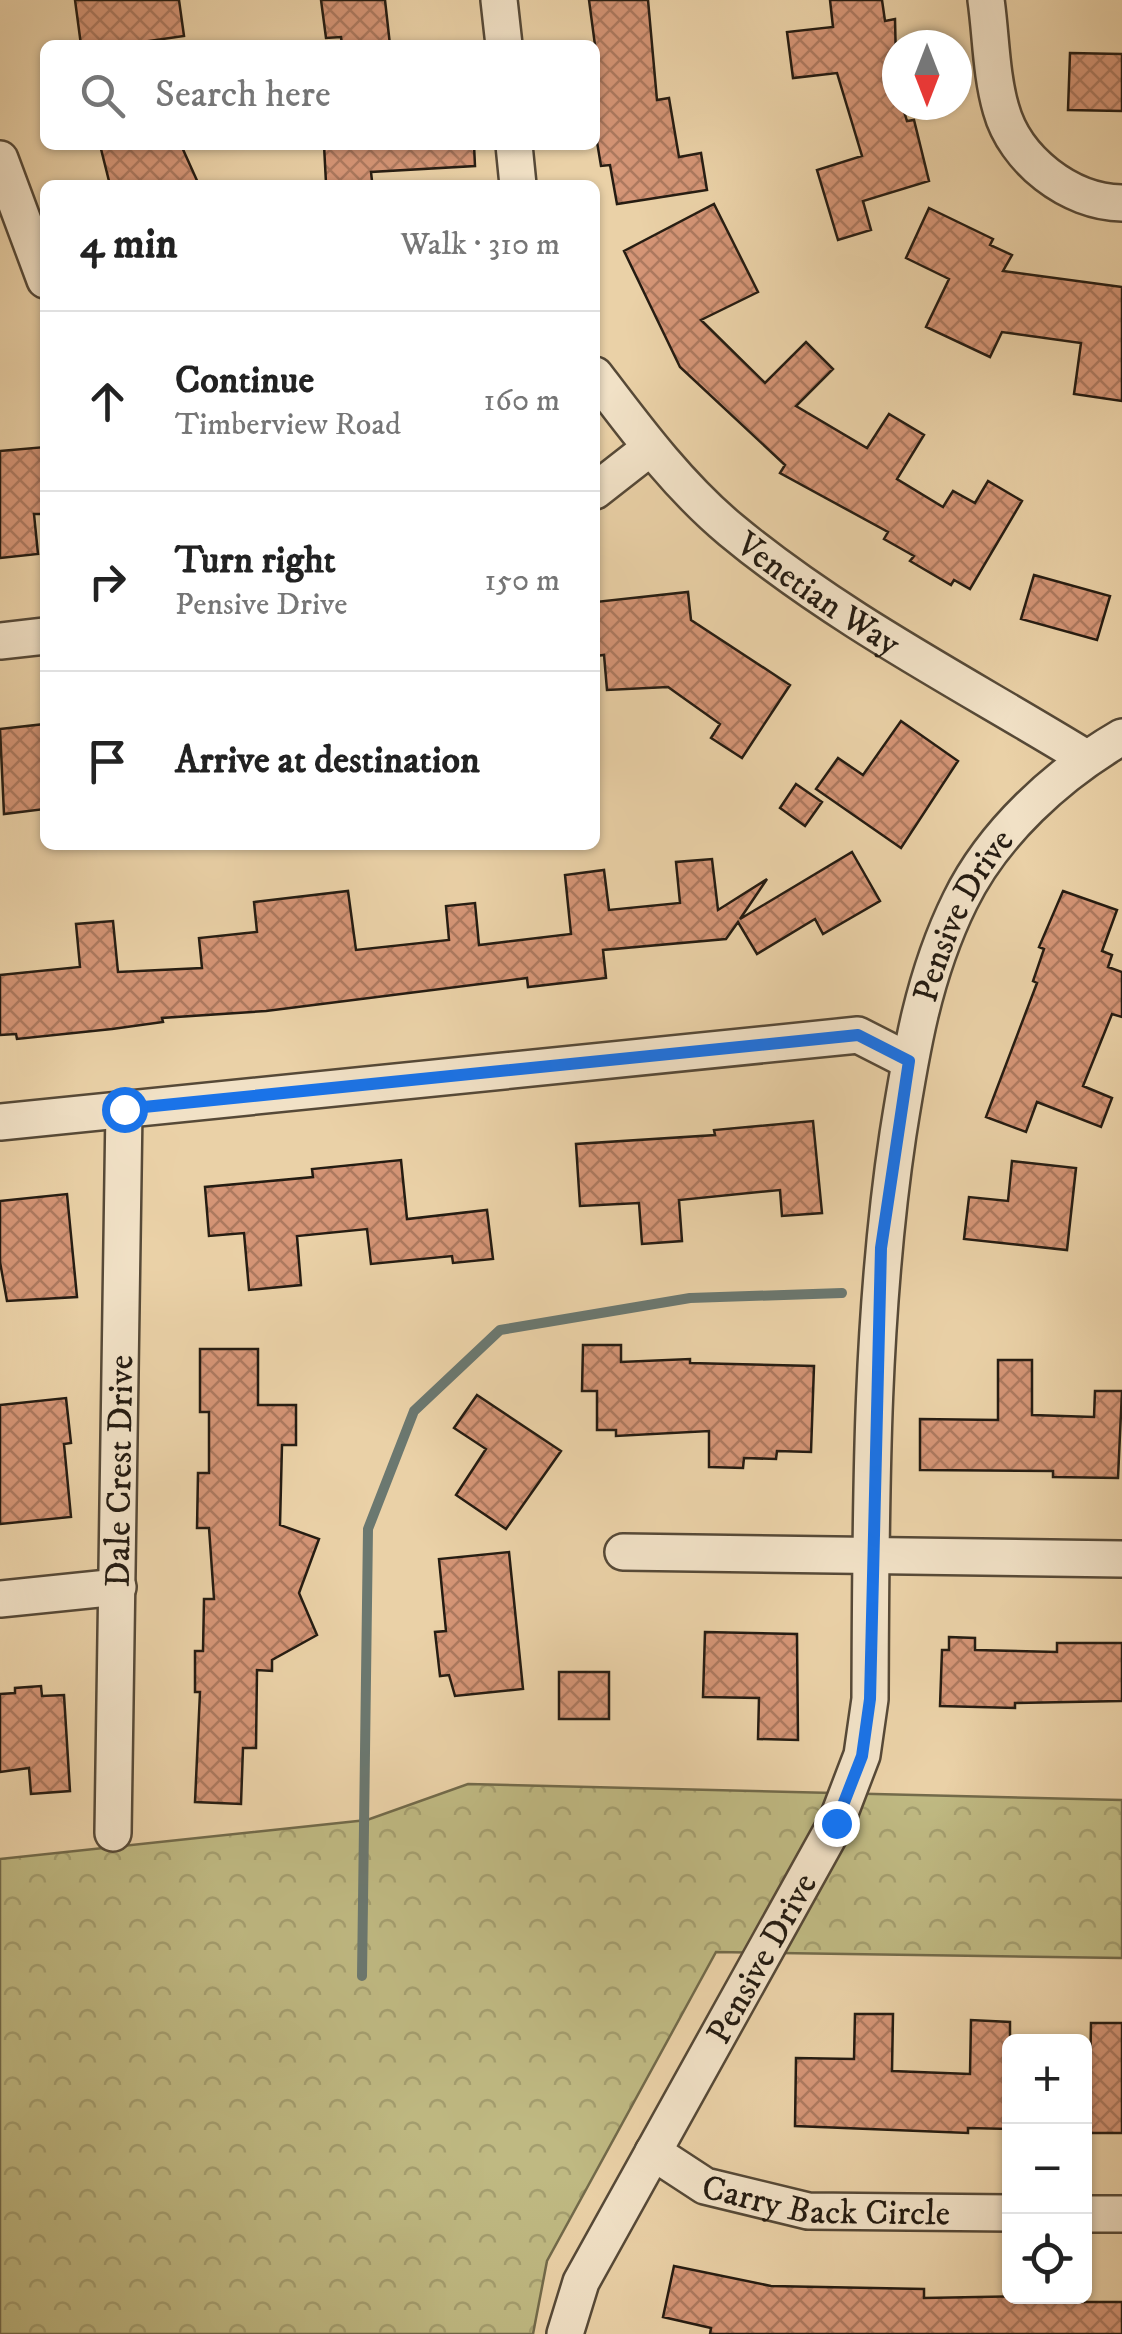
<!DOCTYPE html>
<html lang="en">
<head>
<meta charset="utf-8">
<style>
  :root { --surface:#fff; --page:#f6f6f6; --text:#222; --muted:#767676; --line:#e0e0e0 }
  body { margin:0; font-family:"IM FELL DW Pica",serif; background:var(--page); color:var(--text) }
  .controls { position:absolute; right:30px; bottom:30px; display:grid; overflow:hidden; border-radius:15px; box-shadow:0 2px 8px #0004 }
  .controls button { width:90px; height:90px; display:grid; place-items:center; padding:0; border:0; border-bottom:2px solid var(--line); background:var(--surface); color:var(--text); font:50px sans-serif }
  .compass { position:absolute; left:882px; top:30px; width:90px; height:90px; border-radius:50%; background:var(--surface); box-shadow:0 2px 8px #0004; rotate:180deg }
  .stop { position:absolute; width:30px; height:30px; margin:-22px; border:8px solid #1a73e8; border-radius:50%; background:#fff }
  .stop.end { background:#1a73e8; border-color:#fff; box-shadow:0 2px 10px #0008 }
  .list { margin:0; padding:0; list-style:none }
  h2 { display:flex; justify-content:space-between; align-items:center; height:130px; margin:0; padding:0 40px; font-size:42px }
  h2 small { font-size:32px; font-weight:400; color:var(--muted) }
  .list li { display:grid; grid-template-columns:65px 1fr auto; gap:30px; align-items:center; box-sizing:border-box; height:180px; padding:0 40px; border-top:2px solid var(--line) }
  .list b { display:block; font-size:38px; white-space:nowrap }
  .list p { margin:0; font-size:32px; white-space:nowrap; color:var(--muted) }
  .list em { font-size:32px; font-style:normal; color:var(--muted) }
  .icon { flex:none; width:55px; height:55px; fill:none; stroke:currentColor; stroke-width:2; stroke-linecap:round; stroke-linejoin:round }
  .map { position:relative; flex:none; width:1122px; height:2334px; overflow:hidden }
  .search { position:absolute; background:var(--surface); box-shadow:0 2px 8px #0004; left:40px; top:40px; width:560px; height:110px; display:flex; align-items:center; gap:25px; box-sizing:border-box; padding:0 35px; border-radius:15px; color:var(--muted); font-size:38px }
  .panel { position:absolute; background:var(--surface); box-shadow:0 2px 8px #0004; left:40px; top:180px; width:560px; height:670px; border-radius:15px }
  .map>svg:first-child { display:block }
  .forest { fill:url(#forest-crowns); stroke:#726a4a; stroke-width:2.5 }
  .lines { fill:none; stroke-linecap:round; stroke-linejoin:round }
  .stream { stroke:#6b7870; stroke-width:10 }
  .building { fill:url(#building-cross-hatch); stroke:#251c12; stroke-width:2.5 }
  .minor-casing { stroke:#564937; stroke-width:40 }
  .minor { stroke:#f1e1c6; stroke-width:35 }
  .route { stroke:#1a73e8; stroke-width:12 }
  .labels { text-anchor:middle; stroke-width:8; stroke-linejoin:round; paint-order:stroke }
  .street-label { font-size:35px; fill:#251c12; stroke:#f1e1c6 }
</style>
</head>
<body>
<div class="map">
<svg width="1122" height="2334" viewBox="0 0 1122 2334">
  <defs>
    <pattern id="forest-crowns" width="20" height="18" patternUnits="userSpaceOnUse" patternTransform="scale(2.5)"><rect width="20" height="18" fill="#bfb982"/><path d="M2 6a3 3 0 1 1 6 0M12 15a3 3 0 1 1 6 0" fill="none" stroke="#a49e6f"/></pattern>
    <pattern id="building-cross-hatch" width="8" height="8" patternUnits="userSpaceOnUse" patternTransform="scale(2.5)"><rect width="8" height="8" fill="#d59576"/><path d="M0 0l8 8M0 8l8-8" fill="none" stroke="#ad795f"/></pattern>
  </defs>
  <rect width="100%" height="100%" fill="#ead1a7"/>
  <filter id="stains"><feTurbulence type="fractalNoise" baseFrequency=".002" numOctaves="4"/><feColorMatrix values="0 0 0 0 .2 0 0 0 0 .09 0 0 0 0 .02 0 0 0 .5 -.17"/></filter>
  <radialGradient id="worn" r=".72"><stop offset=".6" stop-color="#630" stop-opacity="0"/><stop offset="1" stop-color="#630" stop-opacity=".3"/></radialGradient>
  <path class="forest" d="M468 1784 1122 1800V1958L716 1952 547 2261 533 2334H0V1859L367 1820Z"/>
  <g class="lines">
    <path class="stream" d="M362 1976 368 1529 414 1411 500 1330 690 1298 842 1293"/>
  </g>
  <path class="building" d="M75 0H179L184 36 121 45H81Z
    M321 0H385L390 45H342L341 37 326 38Z
    M589 0H648L657 100 669 98 679 157 701 153 707 190 617 204 610 165 601 166 595 130V45Z
    M830 0H882L885 21 895 19 897 105H902L907 121 914 120 929 181 863 201 871 230 838 240 817 170 862 156 837 73 793 78 787 32 833 27Z
    M1070 53 1122 54V111L1068 110Z
    M100 145H181L199 185H110Z
    M324 145H474L475 166 371 172 372 181 326 183Z
    M714 204 758 292 701 320 765 383 806 342 833 369 796 406 867 448 889 414 924 435 897 479 943 507 953 491 975 503 988 481 1022 501 970 589 954 580 951 585 910 561 914 556 884 539 888 532 780 473 785 465 680 367 624 251Z
    M929 208 993 239 990 245 1012 255 1003 271 1122 287V401L1074 394 1081 343 1002 332 990 357 926 327 949 279 906 258Z
    M45 447V514H34L38 554 0 558V451Z
    M1034 575 1110 596 1097 640 1021 619Z
    M688 592 691 620 790 685 742 758 711 738 720 724 668 687 607 690 604 655 595 656V602Z
    M901 721 958 761 901 848 816 789 838 758 863 775Z
    M45 724V809L4 814 0 729Z
    M796 784 822 802 805 826 780 808Z
    M852 852 880 901 823 934 815 919 757 954 738 922 726 939 603 950 606 978 528 987 527 978 266 1011 162 1018 163 1022 112 1029 17 1039 16 1034 0 1035V975L80 967 76 924 113 921 118 972 202 968 199 938 257 932 254 902 348 891 356 950 449 940 446 906 475 903 479 945 571 934 565 875 604 870 609 910 680 903 676 862 712 859 718 910 767 879 740 919Z
    M1063 891 1117 910 1102 951 1112 955 1108 967 1122 972V1017L1112 1014 1083 1086 1112 1098 1101 1127 1037 1102 1026 1132 986 1117 1037 983 1033 981 1044 949 1039 947Z
    M813 1121 822 1213 782 1216 780 1190 679 1200 682 1241 642 1244 639 1203 580 1206 576 1144 715 1135 714 1130Z
    M401 1160 407 1219 487 1210 493 1259 453 1263 452 1256 371 1264 367 1229 297 1236 301 1285 249 1290 244 1233 209 1236 205 1187 313 1177 312 1169Z
    M1012 1161 1076 1168 1067 1250 964 1239 969 1197 1008 1201Z
    M67 1194 77 1297 7 1301 0 1262V1201Z
    M583 1345H621V1362L690 1359V1363L814 1366 811 1452 777 1451 776 1459 744 1458 743 1468 709 1467V1431L616 1436V1430H597V1391H582Z
    M200 1349H258V1405H296V1445H282L280 1525 319 1539 299 1593 317 1635 272 1660V1671L257 1670 256 1748H243L241 1804 195 1802 200 1692H195V1651H203L204 1599H214L209 1528H197L198 1473H209V1412H200Z
    M998 1360H1032V1415L1094 1417 1095 1391H1122L1118 1478 1053 1477V1471L920 1470V1419L998 1420Z
    M477 1395 561 1451 506 1529 456 1495 486 1449 454 1428Z
    M66 1398 71 1443 64 1444 71 1517 0 1524V1405Z
    M509 1552 523 1689 455 1696 449 1675 440 1676 435 1632 446 1631 439 1559Z
    M705 1632 797 1634 798 1740 758 1739 759 1698 703 1697Z
    M949 1637 975 1638V1650L1057 1652V1643H1122V1701L1015 1703V1708L940 1706 942 1650H949Z
    M559 1672H609V1719H559Z
    M41 1686 42 1696 64 1695 70 1791 31 1794 29 1768 0 1772V1694L15 1693V1688Z
    M855 2014H893L892 2071 970 2074 971 2020 1010 2022V2129L968 2128V2133L795 2126 796 2058 854 2059Z
    M1091 2023H1122V2133H1084V2076H1090Z
    M674 2266 771 2286 924 2289V2298L1033 2296V2302H1122V2334H710L711 2328 663 2317Z"/>
  <g class="lines">
    <g class="minor-casing">
      <g id="minor">
        <path d="M499 0 504 45"/>
        <path d="M986 0C991 35 991 75 1001 109 1015 160 1069 202 1122 203"/>
        <path d="M514 145 518 185"/>
        <path d="M0 159 45 280"/>
        <path id="s1" d="M595 375C636 429 678 486 731 530 838 619 967 685 1086 758"/>
        <path d="M595 491 650 448"/>
        <path d="M0 641 45 636"/>
        <path d="M0 1122 858 1035 909 1061"/>
        <path d="M623 1552 1122 1559"/>
        <path d="M0 1599 118 1587"/>
        <path id="s2" d="M113 1833 124 1109"/>
        <path id="s3" d="M653 2152 705 2186 808 2211 1010 2213"/>
        <path d="M1084 2214H1122"/>
        <path id="s4" d="M565 2334 581 2282 836 1823 862 1755 870 1699C871 1510 870 1321 898 1134 911 1052 923 976 960 901 993 833 1058 774 1122 737"/>
      </g>
    </g>
    <use href="#minor" class="minor"/>
  </g>
  <g class="lines">
    <path class="route" d="M124 1109 858 1035 909 1061 881 1248 870 1699 862 1756 836 1823"/>
  </g>
  <g class="labels">
    <g class="street-label">
      <text dy="12" stroke="none"><textPath href="#s1" startOffset="315">Venetian Way</textPath></text>
      <text dy="12" stroke="none"><textPath href="#s4" startOffset="1505">Pensive Drive</textPath></text>
      <text dy="12" stroke="none"><textPath href="#s2" startOffset="362">Dale Crest Drive</textPath></text>
      <text dy="12" stroke="none"><textPath href="#s4" startOffset="425">Pensive Drive</textPath></text>
      <text dy="12" stroke="none"><textPath href="#s3" startOffset="185">Carry Back Circle</textPath></text>
    </g>
  </g>
  <rect width="100%" height="100%" filter="url(#stains)"/>
  <rect width="100%" height="100%" fill="url(#worn)"/>
</svg>
<div class="controls">
<button>+</button>
<button>−</button>
<button><svg class="icon" aria-label="locate" viewBox="0 0 24 24"><circle cx="12" cy="12" r="6"/><path d="M12 2v4M12 18v4M2 12h4M18 12h4"/></svg></button>
</div>
<svg class="compass" viewBox="-18 -18 36 36"><path d="M0-13l5 13h-10z" fill="#e53935"/><path d="M0 13l5-13h-10z" fill="#767676"/></svg>
<div class="stop" style="left:124px;top:1109px"></div>
<div class="stop end" style="left:836px;top:1823px"></div>
<div class="search"><svg class="icon" aria-label="search" viewBox="0 0 24 24"><circle cx="10" cy="10" r="6"/><path d="M15 15l6 6"/></svg>Search here</div>
<section class="panel">
<h2>4 min<small>Walk · 310 m</small></h2>
<ul class="list">
<li><svg class="icon" aria-label="ahead" viewBox="0 0 24 24"><path d="M12 20V5M6 11l6-6 6 6"/></svg><div><b>Continue</b><p>Timberview Road</p></div><em>160 m</em></li>
<li><svg class="icon" aria-label="right" viewBox="0 0 24 24"><path d="M7 20v-9h11M14 6l5 5-5 5"/></svg><div><b>Turn right</b><p>Pensive Drive</p></div><em>150 m</em></li>
<li><svg class="icon" aria-label="arrive" viewBox="0 0 24 24"><path d="M6 21V4h12l-3 4 3 4H6"/></svg><div><b>Arrive at destination</b></div></li>
</ul>
</section>
</div>
</body>
</html>
